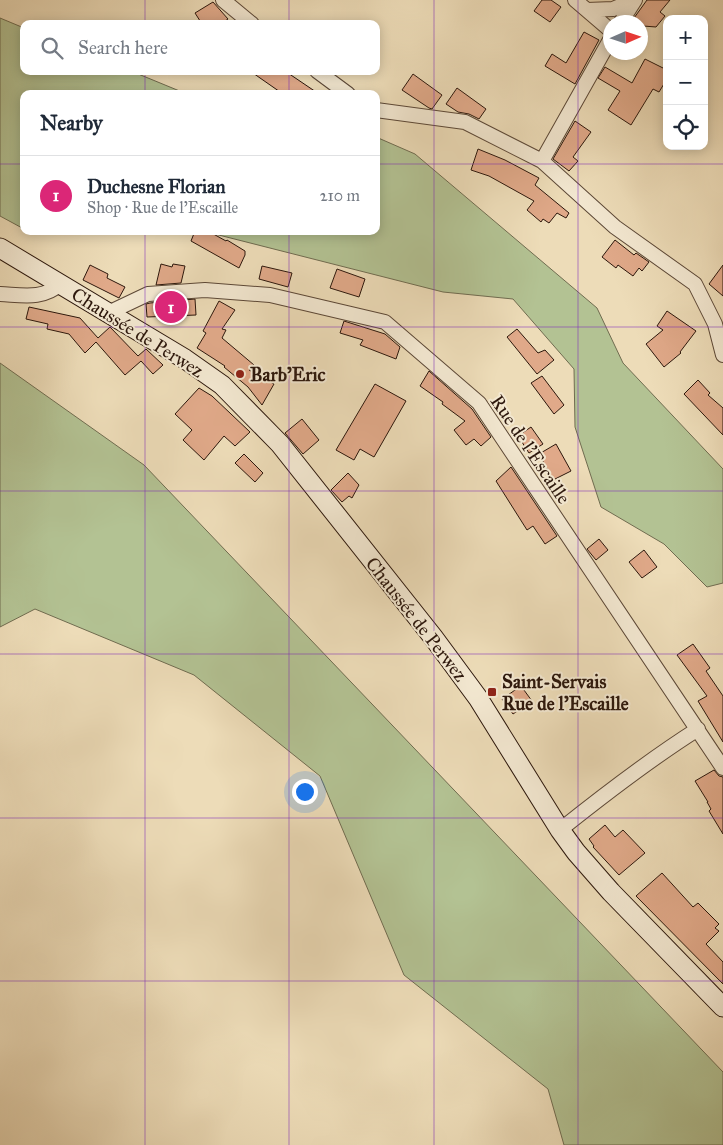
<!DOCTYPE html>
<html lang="en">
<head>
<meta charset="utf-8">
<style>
  :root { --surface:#fff; --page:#f2f2f3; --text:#1f2937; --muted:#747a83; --line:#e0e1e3; --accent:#db2777 }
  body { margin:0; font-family:"IM FELL Great Primer",serif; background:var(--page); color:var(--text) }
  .controls { position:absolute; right:15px; top:15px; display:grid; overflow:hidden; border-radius:10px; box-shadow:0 2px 12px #0003 }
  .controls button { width:45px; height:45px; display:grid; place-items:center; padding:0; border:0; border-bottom:1px solid var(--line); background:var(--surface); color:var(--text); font:25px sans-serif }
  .compass { position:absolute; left:603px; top:15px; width:45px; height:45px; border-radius:50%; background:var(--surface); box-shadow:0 2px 12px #0003; rotate:87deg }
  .you { position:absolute; left:304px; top:791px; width:18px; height:18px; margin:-12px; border:4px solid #fff; border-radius:50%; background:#1a73e8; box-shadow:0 0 0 8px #1a73e833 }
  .badge { display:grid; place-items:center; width:32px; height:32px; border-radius:50%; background:var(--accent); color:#fff; font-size:16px; font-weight:700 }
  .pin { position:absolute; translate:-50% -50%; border:2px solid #fff; box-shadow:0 1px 5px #0006 }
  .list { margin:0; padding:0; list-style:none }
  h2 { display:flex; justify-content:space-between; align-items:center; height:65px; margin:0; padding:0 20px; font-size:21px }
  h2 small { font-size:16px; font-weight:400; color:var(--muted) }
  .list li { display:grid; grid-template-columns:32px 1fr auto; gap:15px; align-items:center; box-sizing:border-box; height:80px; padding:0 20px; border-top:1px solid var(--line) }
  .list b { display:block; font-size:19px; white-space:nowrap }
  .list p { margin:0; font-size:16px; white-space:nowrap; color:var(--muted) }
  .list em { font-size:16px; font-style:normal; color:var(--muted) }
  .icon { flex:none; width:28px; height:28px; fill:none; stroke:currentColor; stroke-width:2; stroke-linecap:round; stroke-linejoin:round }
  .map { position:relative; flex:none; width:723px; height:1145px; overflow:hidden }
  .search { position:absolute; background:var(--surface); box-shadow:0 2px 12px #0003; left:20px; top:20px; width:360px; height:55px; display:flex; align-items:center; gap:12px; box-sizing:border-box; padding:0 18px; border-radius:10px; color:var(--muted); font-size:19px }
  .panel { position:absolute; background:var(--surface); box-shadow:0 2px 12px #0003; left:20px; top:90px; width:360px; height:145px; border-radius:10px }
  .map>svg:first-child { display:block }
  .green { fill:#b3c293; stroke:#706c50 }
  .building { fill:#e0a989; stroke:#2c170c }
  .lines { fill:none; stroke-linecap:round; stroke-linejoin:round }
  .minor-casing { stroke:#5c4837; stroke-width:16 }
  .secondary-casing { stroke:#2c170c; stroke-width:21 }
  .minor { stroke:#f3e8d1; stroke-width:14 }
  .secondary { stroke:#f3e8d1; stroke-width:19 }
  .grid { fill:none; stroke:#7b2cbf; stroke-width:1; stroke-opacity:0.55 }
  .poi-dot { fill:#8f2418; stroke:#f3e8d1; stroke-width:2 }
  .labels { text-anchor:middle; stroke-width:4; stroke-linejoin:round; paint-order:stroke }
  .street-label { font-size:19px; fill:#2c170c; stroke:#f3e8d1 }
  .poi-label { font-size:19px; font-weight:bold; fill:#2c170c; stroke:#f3e8d1; text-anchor:start }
</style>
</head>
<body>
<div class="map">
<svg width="723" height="1145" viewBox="0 0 723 1145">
  <rect width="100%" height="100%" fill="#eddcb8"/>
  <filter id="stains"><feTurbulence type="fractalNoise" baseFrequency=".004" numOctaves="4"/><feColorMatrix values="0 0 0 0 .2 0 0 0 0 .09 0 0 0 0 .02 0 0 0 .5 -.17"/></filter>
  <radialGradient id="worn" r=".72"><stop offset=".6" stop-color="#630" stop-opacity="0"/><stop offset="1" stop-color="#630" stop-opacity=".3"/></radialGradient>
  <path class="green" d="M0 18 24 28V71H131L182 92 200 94H24V229L0 216Z
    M376 137 415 154 597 308 623 363 723 469V583L707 587 664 544 601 507 575 427 574 369 513 299 443 292 203 231H376Z
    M0 363 144 465 723 1072V1145H564L548 1089 404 975 320 776 194 675 35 609 0 627Z"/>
  <path class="building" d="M542 0H551L561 7 550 22 534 11Z
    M647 0H670L660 12 665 16 656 27 643 26 634 18Z
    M213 2 228 19 221 24H202L195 13Z
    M584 32 599 40 575 84 545 66 552 54 566 63Z
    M645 59 667 70V79L659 92 653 89 631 125 608 110 620 91 598 78 605 67 632 83Z
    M250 71H285L319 94H283Z
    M413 74 442 95 432 109 429 108 402 90Z
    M457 88 486 109 479 119 469 114 458 112 446 104Z
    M575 121 591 132 573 157 578 161 569 171 553 159Z
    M478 149 505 160 539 178 535 185 569 213 566 218 557 213 549 223 543 219 541 222 527 210 534 201 489 176 471 170Z
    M195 231H208L226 241 227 240 245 251V255L239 268 191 241Z
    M615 240 634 255 636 253 649 262 642 271 639 268 633 276 618 265 616 268 602 257Z
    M161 264 172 267 173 264 185 266 181 283 156 285Z
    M90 265 108 274 107 278 125 287 119 298 83 280Z
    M723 265V296L709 284Z
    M262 266 292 273 288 287 259 279Z
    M337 269 365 279 359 297 330 288Z
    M195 299 196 315 147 317 146 304 150 303Z
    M219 301 235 310 222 329 226 330 222 338 254 365 249 370 274 384 262 405 248 387 224 367 225 366 197 348 206 333 203 331Z
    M29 307 80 318 98 338 110 327 138 356 146 349 163 365 153 374 141 361 125 375 96 342 85 353 69 334 47 329 48 324 26 319Z
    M667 311 696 331 680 352 681 353 664 367 646 344 663 330 657 326Z
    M344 321 385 334 400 347 396 359 360 345 363 340 340 333Z
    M517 329 538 353 545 350 554 360 537 374 507 337Z
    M429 371 472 409 491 437 481 446 474 439 466 445 454 430 465 421 442 404 443 402 420 386Z
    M542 376 564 405 554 414 531 383Z
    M698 380 710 393 708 395 723 408V435L684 394Z
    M375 384 406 401 374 457 360 449 354 460 336 450Z
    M199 388 212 396 250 432 235 446 224 436 204 460 183 440 192 430 175 414Z
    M302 419 319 440 303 454 285 433Z
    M531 427 543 444 529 453 518 436Z
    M556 444 571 471 553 480 539 454Z
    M244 454 263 473 255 482 235 463Z
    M511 467 557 536 545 544 533 526 527 530 496 481Z
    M348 473 359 485 352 498 349 496 342 502 331 490Z
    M599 539 608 550 596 560 587 549Z
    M644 550 657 567 642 578 629 562Z
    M693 644 710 668 706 671 723 696V742L698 701 707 696 677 655Z
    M521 686 532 701 513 714 502 699Z
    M714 770 719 776 723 777V834L709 811 711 809 707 802H708L695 781Z
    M605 825 615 837 623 830 645 853 619 875 593 847 594 846 589 839Z
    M662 873 693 907 698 903 719 924 715 928 719 931 706 944 723 962V984L636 896Z"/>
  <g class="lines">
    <g class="minor-casing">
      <path id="minor" d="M223 0 252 24
        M575 0 610 30
        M587 10 613 9 634 0
        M621 22 635 0
        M317 71 348 94
        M376 110 465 122 542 161 615 227 695 284 715 324 723 355
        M542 161 610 40
        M0 294C22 295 43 300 60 284
        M108 313 148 294 205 290 270 295 385 322 479 403 723 768
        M560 830C605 794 649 760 698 729"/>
    </g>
    <g class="secondary-casing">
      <path id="secondary" d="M0 248 185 359 222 385 280 444 433 637 478 698 560 830 576 852 611 892 723 1007"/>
    </g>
    <use href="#minor" class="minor"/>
    <use href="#secondary" class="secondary"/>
  </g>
  <path class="grid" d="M145 0V24M289 0V24M434 0V1145M578 0V1145M145 71V94M289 71V94M0 164H24M376 164H723M145 231V1145M289 231V1145M0 327H723M0 491H723M0 654H723M0 818H723M0 981H723"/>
  <g class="poi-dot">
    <circle cx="240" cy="374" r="5"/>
    <rect x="487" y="687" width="10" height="10" rx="2.5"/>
  </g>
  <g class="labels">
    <g class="street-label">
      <text transform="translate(138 332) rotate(32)" y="7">Chaussée de Perwez</text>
      <text transform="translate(531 449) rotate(56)" y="7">Rue de l'Escaille</text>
      <text transform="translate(417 619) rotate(52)" y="7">Chaussée de Perwez</text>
    </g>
    <g class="poi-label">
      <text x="250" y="381">Barb'Eric</text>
      <text x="502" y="688">Saint-Servais<tspan x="502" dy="22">Rue de l'Escaille</tspan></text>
    </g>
  </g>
  <rect width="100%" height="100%" filter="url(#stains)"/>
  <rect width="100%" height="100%" fill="url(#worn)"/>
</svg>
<div class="controls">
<button>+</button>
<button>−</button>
<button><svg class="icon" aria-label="locate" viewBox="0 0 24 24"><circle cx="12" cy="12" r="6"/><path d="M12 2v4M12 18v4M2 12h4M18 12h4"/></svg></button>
</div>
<svg class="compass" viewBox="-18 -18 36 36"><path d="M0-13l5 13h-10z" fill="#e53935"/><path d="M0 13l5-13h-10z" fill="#747a83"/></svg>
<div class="you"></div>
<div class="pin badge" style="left:171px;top:307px">1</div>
<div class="search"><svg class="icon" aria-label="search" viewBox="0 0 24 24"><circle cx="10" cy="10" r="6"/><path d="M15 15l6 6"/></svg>Search here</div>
<section class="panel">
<h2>Nearby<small></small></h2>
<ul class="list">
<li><span class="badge">1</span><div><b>Duchesne Florian</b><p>Shop · Rue de l'Escaille</p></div><em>210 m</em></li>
</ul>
</section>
</div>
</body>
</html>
